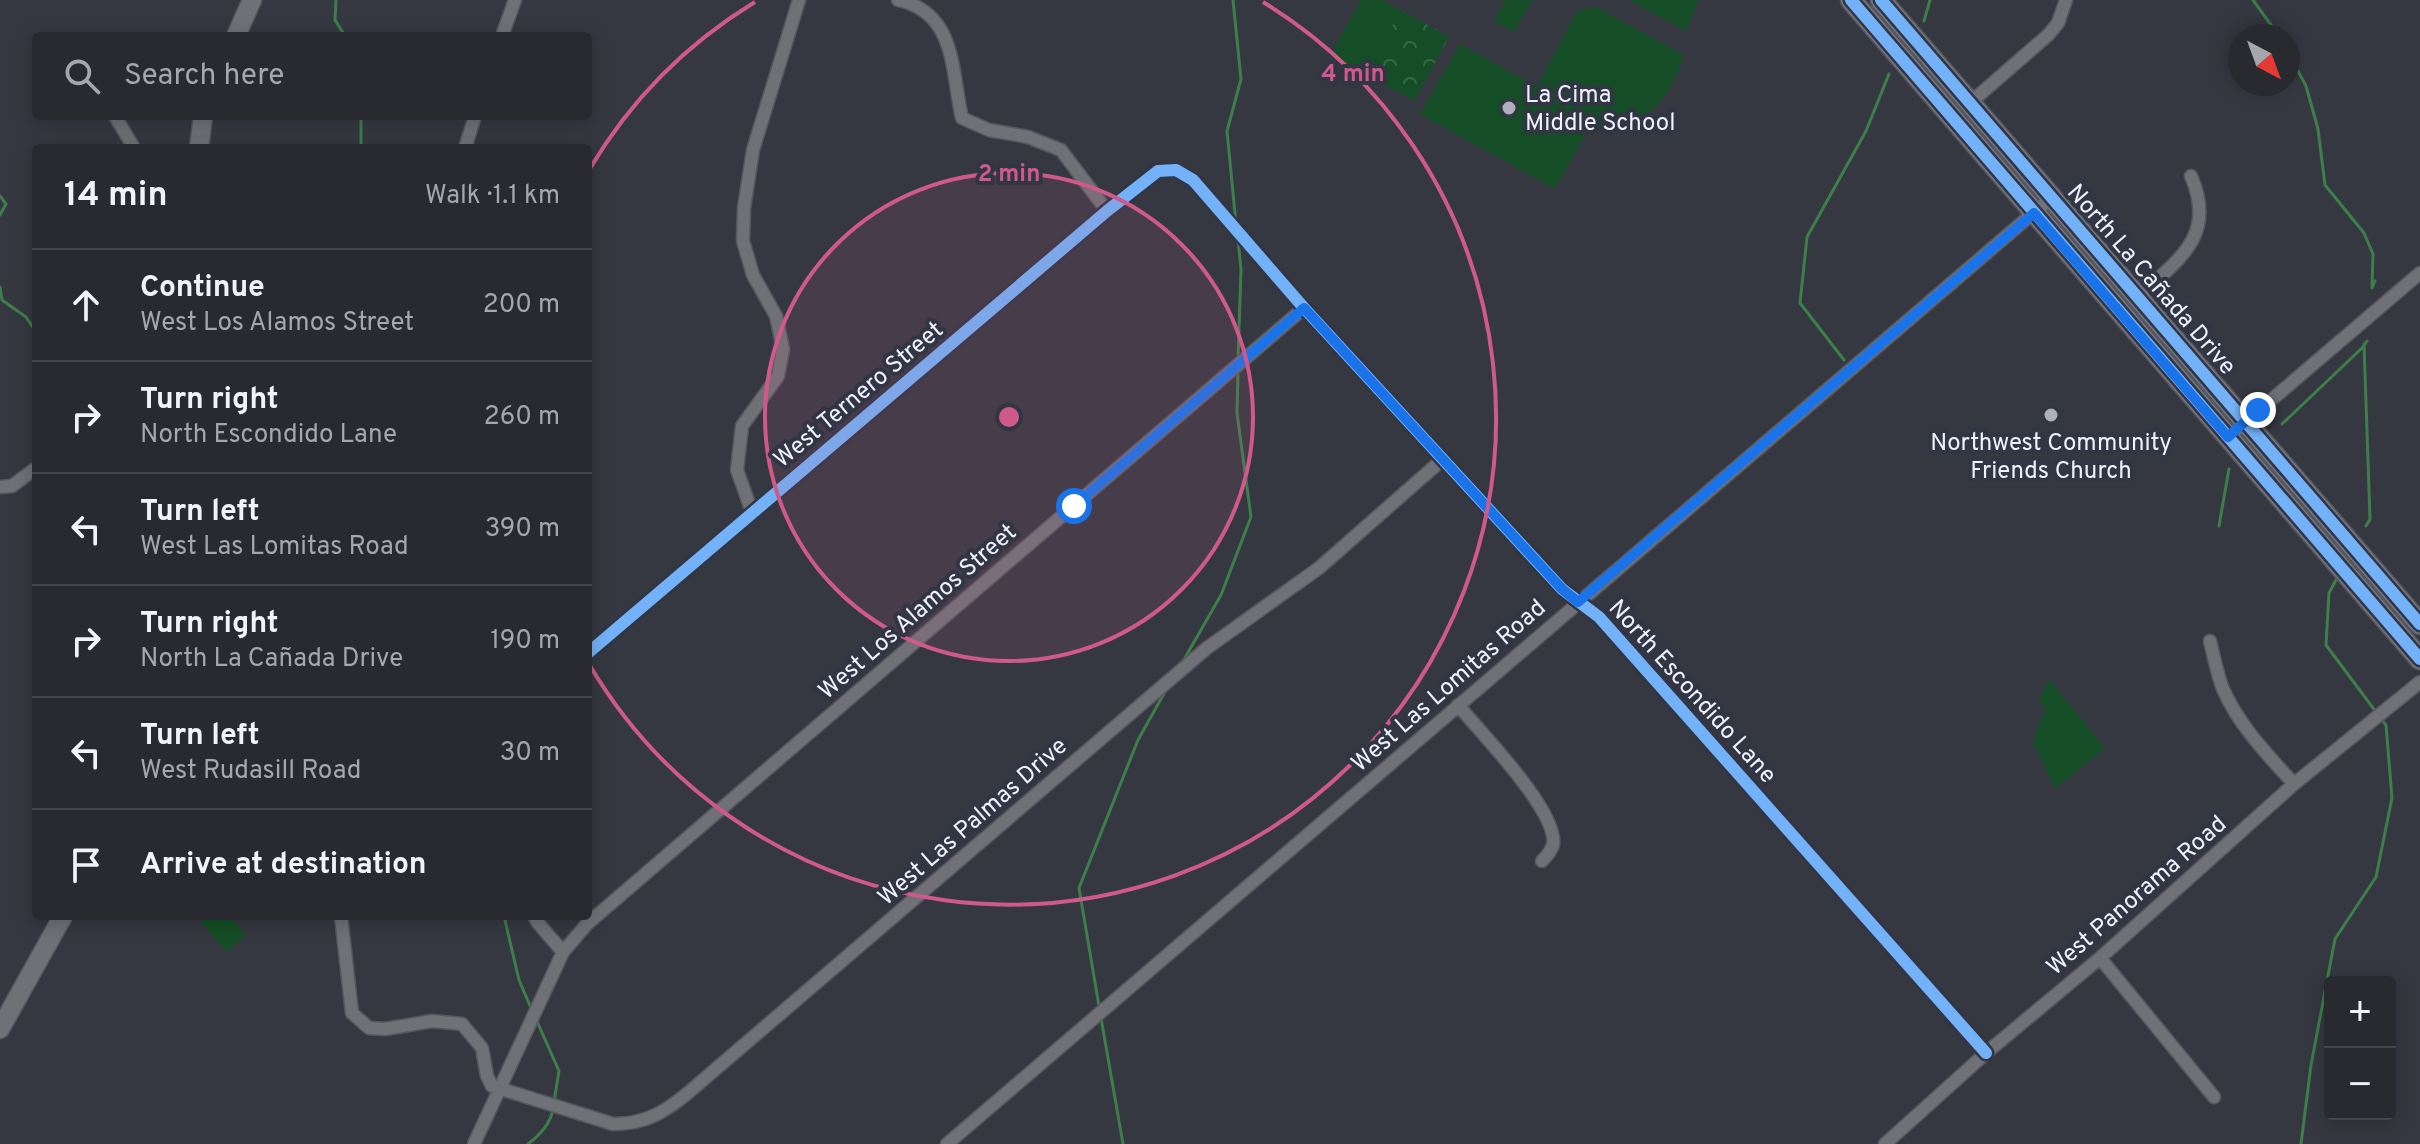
<!DOCTYPE html>
<html lang="en">
<head>
<meta charset="utf-8">
<style>
  :root { --surface:#282a30; --page:#303238; --text:#f1f3f6; --muted:#a5a7ab; --line:#44464c }
  body { margin:0; font-family:Overpass,sans-serif; background:var(--page); color:var(--text) }
  .controls { position:absolute; right:24px; bottom:24px; display:grid; overflow:hidden; border-radius:8px; box-shadow:0 4px 20px #0003 }
  .controls button { width:72px; height:72px; display:grid; place-items:center; padding:0; border:0; border-bottom:2px solid var(--line); background:var(--surface); color:var(--text); font:40px sans-serif }
  .compass { position:absolute; left:2228px; top:24px; width:72px; height:72px; border-radius:50%; background:var(--surface); box-shadow:0 4px 20px #0003; rotate:139deg }
  .stop { position:absolute; width:24px; height:24px; margin:-18px; border:6px solid #1a73e8; border-radius:50%; background:#fff }
  .stop.end { background:#1a73e8; border-color:#fff; box-shadow:0 2px 8px #0008 }
  .list { margin:0; padding:0; list-style:none }
  h2 { display:flex; justify-content:space-between; align-items:center; height:104px; margin:0; padding:0 32px; font-size:34px }
  h2 small { font-size:26px; font-weight:400; color:var(--muted) }
  .list li { display:grid; grid-template-columns:52px 1fr auto; gap:24px; align-items:center; box-sizing:border-box; height:112px; padding:0 32px; border-top:2px solid var(--line) }
  .list b { display:block; font-size:30px; white-space:nowrap }
  .list p { margin:0; font-size:26px; white-space:nowrap; color:var(--muted) }
  .list em { font-size:26px; font-style:normal; color:var(--muted) }
  .icon { flex:none; width:44px; height:44px; fill:none; stroke:currentColor; stroke-width:2; stroke-linecap:round; stroke-linejoin:round }
  .map { position:relative; flex:none; width:2420px; height:1144px; overflow:hidden }
  .search { position:absolute; background:var(--surface); box-shadow:0 4px 20px #0003; left:32px; top:32px; width:560px; height:88px; display:flex; align-items:center; gap:20px; box-sizing:border-box; padding:0 28px; border-radius:8px; color:var(--muted); font-size:30px }
  .panel { position:absolute; background:var(--surface); box-shadow:0 4px 20px #0003; left:32px; top:144px; width:560px; height:776px; border-radius:8px }
  .map>svg:first-child { display:block }
  .green { fill:#154e26 }
  .park { fill:url(#park-crowns) }
  .lines { fill:none; stroke-linecap:round; stroke-linejoin:round }
  .stream { stroke:#3d7e4b; stroke-width:3 }
  .street-casing { stroke:#55575e; stroke-width:15 }
  .secondary-casing { stroke:#55575e; stroke-width:21 }
  .primary-casing { stroke:#55575e; stroke-width:23 }
  .street { stroke:#6f7177; stroke-width:12 }
  .secondary { stroke:#6f7177; stroke-width:18 }
  .primary { stroke:#747682; stroke-width:20 }
  .cycleway-casing { stroke:#313544; stroke-width:17 }
  .cycleway { stroke:#73b2f8; stroke-width:12 }
  .route { stroke:#1a73e8; stroke-width:10 }
  .ring { fill:none; stroke:#d0598b; stroke-width:4 }
  .poi-dot { fill:#aeb1ba; stroke:#313544; stroke-width:3 }
  .labels { text-anchor:middle; stroke-width:8; stroke-linejoin:round; paint-order:stroke }
  .poi-label { font-size:24px; fill:#eff2fc; stroke:#313544; text-anchor:start }
  .street-label { font-size:24px; fill:#eff2fc; stroke:#313544 }
  .centre { fill:#d0598b; stroke:#313544; stroke-width:4 }
  .ring-label { font-size:24px; text-anchor:middle; font-weight:bold; fill:#d0598b; stroke:#313544; stroke-width:8; stroke-linejoin:round; paint-order:stroke }
</style>
</head>
<body>
<div class="map">
<svg width="2420" height="1144" viewBox="0 0 2420 1144">
  <defs>
    <pattern id="park-crowns" width="20" height="18" patternUnits="userSpaceOnUse" patternTransform="scale(2)"><rect width="20" height="18" fill="#154e26"/><path d="M2 6a3 3 0 1 1 6 0M12 15a3 3 0 1 1 6 0" fill="none" stroke="#376846"/></pattern>
  </defs>
  <rect width="100%" height="100%" fill="#353840"/>
  <path class="green" d="M1361 0H1382L1401 10 1365 74 1330 55Z
    M1505 0H1532L1514 32 1494 21Z
    M1629 0H1699L1686 31Z
    M1596 7 1684 55C1669 104 1643 130 1589 128L1555 189 1420 114 1460 44 1537 87 1577 11Z
    M2050 680 2105 748 2055 789 2033 742 2045 709 2039 698Z
    M196 916H230L246 935 227 952Z"/>
  <path class="park" d="M1401 10 1449 37 1414 101 1365 74Z"/>
  <g class="lines">
    <path class="stream" d="M336 0 335 20 345 36
      M1233 0 1241 79 1227 131 1236 224
      M2253 0 2279 36
      M1924 21 1930 0
      M2288 52 2306 86 2318 129 2325 185 2364 233 2373 254 2372 288 2375 281
      M361 116V148
      M0 196 6 204 0 215
      M1238 240 1241 269 1238 360
      M0 287 2 300 26 317 36 332
      M2364 344 2370 519 2366 526
      M1844 360 1800 303 1807 237 1866 131 1889 74
      M2282 424 2362 348 2367 341
      M2219 526 2229 469
      M2336 580 2329 593 2326 645 2376 712
      M1182 663 1221 595 1251 517 1237 413 1238 372
      M504 916 519 980 531 1008
      M1099 1006 1079 888 1138 740 1166 690
      M1101 1018 1123 1144
      M536 1019 559 1071 554 1102
      M528 1144C539 1136 551 1123 553 1109
      M2301 1144 2311 1065 2335 939 2376 877 2392 798 2386 725 2381 719"/>
    <g class="street-casing">
      <path id="street" d="M898 0C957 13 951 71 962 118L989 130 1028 137 1061 150 1107 211
        M502 36 515 0
        M1970 103 2048 35 2058 23 2066 0
        M115 116 134 148
        M465 148 475 116
        M2138 297C2179 259 2217 236 2191 176
        M2228 437 2420 273
        M0 487 12 486 36 468
        M752 512 737 470 742 426 778 376 783 349 776 316 753 275 743 241 744 208 753 150 799 0
        M2210 641C2214 657 2217 674 2223 689 2239 726 2268 755 2294 784
        M588 653 1107 211 1158 171 1176 170 1193 180 1304 308 1562 589 1599 617 1986 1053
        M1458 705C1480 732 1559 812 1553 845 1551 851 1546 857 1542 861
        M341 916 352 1013 369 1028 385 1029 432 1021 462 1024 482 1048 487 1076 492 1086 613 1124C646 1124 665 1112 689 1092L1207 648 1319 568 1443 459
        M563 952 587 924 1304 308
        M2100 958 2214 1097
        M474 1144 563 952 538 923 534 916
        M947 1144 2052 197
        M1885 1144 1986 1053 2100 958 2294 784 2420 682"/>
    </g>
    <g class="secondary-casing">
      <path id="secondary" d="M236 36 252 0
        M199 148 203 116
        M0 1029 63 916"/>
    </g>
    <g class="primary-casing">
      <path id="primary" d="M1851 0 2420 659
        M1881 0 2420 624"/>
    </g>
    <use href="#street" class="street"/>
    <use href="#secondary" class="secondary"/>
    <use href="#primary" class="primary"/>
    <g class="cycleway-casing">
      <path id="cycleway" d="M1851 0 2420 659
        M1881 0 2420 624
        M588 653 1107 211 1158 171 1176 170 1193 180 1304 308 1562 589 1599 617 1986 1053"/>
    </g>
    <use href="#cycleway" class="cycleway"/>
  </g>
  <g class="lines">
    <path class="route" d="M1074 506 1304 308 1562 589 1578 602 2034 213 2228 437 2258 410"/>
  </g>
  <circle cx="1009" cy="417" r="244" fill="#d0598b" fill-opacity=".12"/>
  <g class="ring">
    <circle cx="1009" cy="417" r="244"/>
    <path d="M589 170A487 487 0 0 1 755 2M1263 2A487 487 0 1 1 589 664"/>
  </g>
  <g class="poi-dot">
    <circle cx="1509" cy="108" r="8"/>
    <circle cx="2051" cy="415" r="8"/>
  </g>
  <g class="labels">
    <g class="poi-label">
      <text x="1525" y="102">La Cima<tspan x="1525" dy="28">Middle School</tspan></text>
      <text x="2051" y="450" text-anchor="middle">Northwest Community<tspan x="2051" dy="28">Friends Church</tspan></text>
    </g>
    <g class="street-label">
      <text transform="translate(2152 279) rotate(49)" y="8">North La Cañada Drive</text>
      <text transform="translate(858 394) rotate(-40)" y="8">West Ternero Street</text>
      <text transform="translate(917 611) rotate(-41)" y="8">West Los Alamos Street</text>
      <text transform="translate(1448 685) rotate(-41)" y="8">West Las Lomitas Road</text>
      <text transform="translate(1693 691) rotate(48)" y="8">North Escondido Lane</text>
      <text transform="translate(972 821) rotate(-41)" y="8">West Las Palmas Drive</text>
      <text transform="translate(2136 895) rotate(-41)" y="8">West Panorama Road</text>
    </g>
  </g>
  <circle cx="1009" cy="417" r="12" class="centre"/>
  <g class="ring-label">
    <text x="1353" y="81">4 min</text>
    <text x="1009" y="181">2 min</text>
  </g>
</svg>
<div class="controls">
<button>+</button>
<button>−</button>
</div>
<svg class="compass" viewBox="-18 -18 36 36"><path d="M0-13l5 13h-10z" fill="#e53935"/><path d="M0 13l5-13h-10z" fill="#a5a7ab"/></svg>
<div class="stop" style="left:1074px;top:506px"></div>
<div class="stop end" style="left:2258px;top:410px"></div>
<div class="search"><svg class="icon" aria-label="search" viewBox="0 0 24 24"><circle cx="10" cy="10" r="6"/><path d="M15 15l6 6"/></svg>Search here</div>
<section class="panel">
<h2>14 min<small>Walk · 1.1 km</small></h2>
<ul class="list">
<li><svg class="icon" aria-label="ahead" viewBox="0 0 24 24"><path d="M12 20V5M6 11l6-6 6 6"/></svg><div><b>Continue</b><p>West Los Alamos Street</p></div><em>200 m</em></li>
<li><svg class="icon" aria-label="right" viewBox="0 0 24 24"><path d="M7 20v-9h11M14 6l5 5-5 5"/></svg><div><b>Turn right</b><p>North Escondido Lane</p></div><em>260 m</em></li>
<li><svg class="icon" aria-label="left" viewBox="0 0 24 24"><path d="M17 20v-9H6M10 6l-5 5 5 5"/></svg><div><b>Turn left</b><p>West Las Lomitas Road</p></div><em>390 m</em></li>
<li><svg class="icon" aria-label="right" viewBox="0 0 24 24"><path d="M7 20v-9h11M14 6l5 5-5 5"/></svg><div><b>Turn right</b><p>North La Cañada Drive</p></div><em>190 m</em></li>
<li><svg class="icon" aria-label="left" viewBox="0 0 24 24"><path d="M17 20v-9H6M10 6l-5 5 5 5"/></svg><div><b>Turn left</b><p>West Rudasill Road</p></div><em>30 m</em></li>
<li><svg class="icon" aria-label="arrive" viewBox="0 0 24 24"><path d="M6 21V4h12l-3 4 3 4H6"/></svg><div><b>Arrive at destination</b></div></li>
</ul>
</section>
</div>
</body>
</html>
